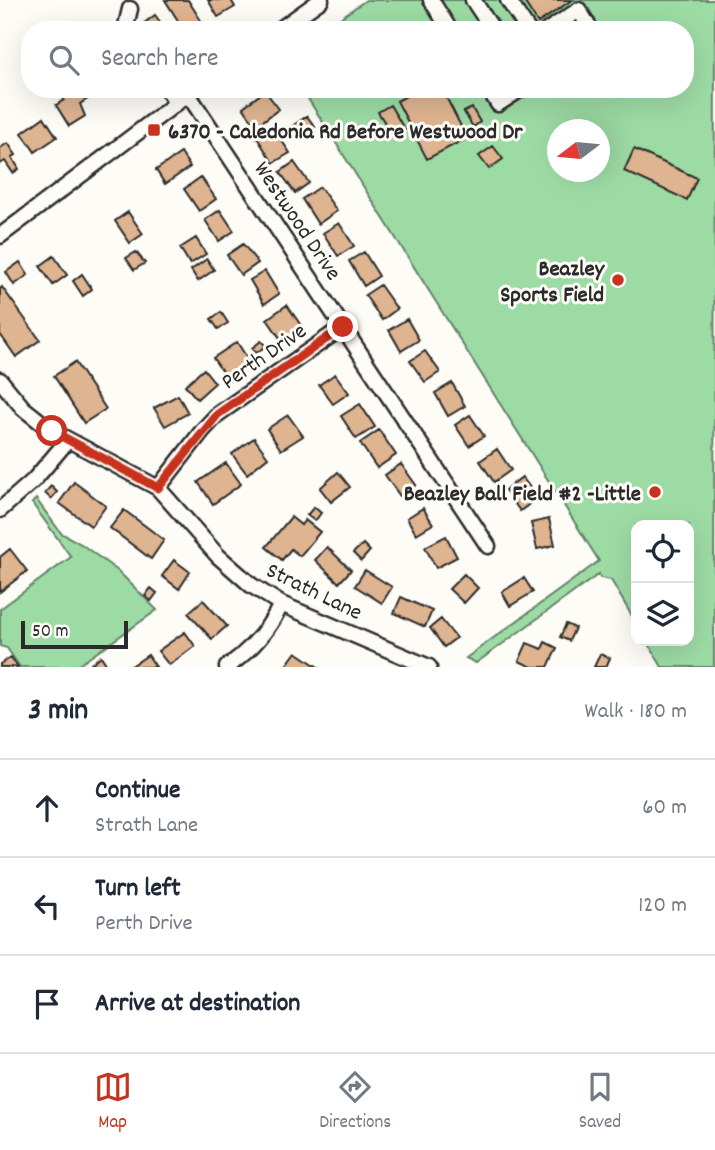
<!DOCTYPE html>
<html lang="en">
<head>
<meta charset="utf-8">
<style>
  :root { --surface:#fff; --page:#f2f2f3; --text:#1f2937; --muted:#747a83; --line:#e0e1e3; --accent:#c8321e }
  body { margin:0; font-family:Dekko,sans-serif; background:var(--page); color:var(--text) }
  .controls { position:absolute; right:21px; bottom:21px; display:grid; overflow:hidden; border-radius:14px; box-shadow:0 7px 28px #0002 }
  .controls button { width:63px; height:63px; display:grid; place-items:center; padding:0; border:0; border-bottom:2px solid var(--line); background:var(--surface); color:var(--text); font:35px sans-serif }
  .compass { position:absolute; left:547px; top:119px; width:63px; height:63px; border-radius:50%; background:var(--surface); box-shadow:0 7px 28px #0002; rotate:254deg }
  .scale { position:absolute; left:21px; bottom:18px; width:107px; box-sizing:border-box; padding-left:7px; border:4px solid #2b2b2b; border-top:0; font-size:19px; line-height:24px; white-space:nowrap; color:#2b2b2b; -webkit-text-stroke:5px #fdfcf7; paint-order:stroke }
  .stop { position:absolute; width:21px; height:21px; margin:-16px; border:5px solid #c8321e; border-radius:50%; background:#fff }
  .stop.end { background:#c8321e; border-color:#fff; box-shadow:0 2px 7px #0008 }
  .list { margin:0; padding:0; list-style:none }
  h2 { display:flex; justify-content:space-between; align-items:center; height:91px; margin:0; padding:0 28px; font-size:30px }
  h2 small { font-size:23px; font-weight:400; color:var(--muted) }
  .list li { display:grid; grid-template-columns:46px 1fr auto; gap:21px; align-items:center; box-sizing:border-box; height:98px; padding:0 28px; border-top:2px solid var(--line) }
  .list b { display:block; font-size:26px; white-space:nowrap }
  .list p { margin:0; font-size:23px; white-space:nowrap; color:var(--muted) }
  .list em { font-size:23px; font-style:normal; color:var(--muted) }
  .icon { flex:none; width:38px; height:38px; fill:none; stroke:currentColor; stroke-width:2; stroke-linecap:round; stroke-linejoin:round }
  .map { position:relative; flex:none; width:715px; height:667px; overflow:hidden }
  .search { position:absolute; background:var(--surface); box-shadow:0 7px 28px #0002; left:21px; right:21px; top:21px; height:77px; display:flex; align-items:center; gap:18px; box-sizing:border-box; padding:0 24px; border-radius:28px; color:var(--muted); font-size:26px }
  .sheet { height:385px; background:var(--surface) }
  nav { display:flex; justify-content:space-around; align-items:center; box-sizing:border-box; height:98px; border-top:2px solid var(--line); background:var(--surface); font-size:19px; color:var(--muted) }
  nav a { display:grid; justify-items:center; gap:4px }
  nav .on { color:var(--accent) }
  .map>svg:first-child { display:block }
  .green { fill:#9ddba4; stroke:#648368; stroke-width:2; fill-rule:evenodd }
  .building { fill:#dfb490; stroke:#2b2b2b; stroke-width:2 }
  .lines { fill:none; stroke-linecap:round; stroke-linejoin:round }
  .minor-casing { stroke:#2b2b2b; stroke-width:19 }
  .minor { stroke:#fdfcf7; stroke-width:14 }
  .route { stroke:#c8321e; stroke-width:9 }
  .poi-dot { fill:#c8321e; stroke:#fdfcf7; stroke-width:2.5 }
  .labels { text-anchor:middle; stroke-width:6; stroke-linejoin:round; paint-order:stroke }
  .poi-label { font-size:23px; font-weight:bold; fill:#2b2b2b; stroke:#fdfcf7; text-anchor:end }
  .street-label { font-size:23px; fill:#2b2b2b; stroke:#fdfcf7 }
</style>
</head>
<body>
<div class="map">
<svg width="715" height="667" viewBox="0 0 715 667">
  <rect width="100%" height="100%" fill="#fdfcf7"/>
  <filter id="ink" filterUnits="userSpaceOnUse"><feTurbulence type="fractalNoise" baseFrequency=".0143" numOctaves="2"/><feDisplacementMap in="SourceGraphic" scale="14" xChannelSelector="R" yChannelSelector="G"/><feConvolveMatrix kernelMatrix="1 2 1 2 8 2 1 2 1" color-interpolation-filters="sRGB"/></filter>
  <g filter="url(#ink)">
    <path class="green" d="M366 0H715L714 667H662L647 641H689V525H636V623L611 580 600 578 599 574 476 663 466 658 599 561 302 89H685V30H323ZM558 130H600V172H558Z
      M36 499 61 533 81 544 118 571 157 610 76 667H20L7 648 0 646V609L71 557 32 503Z"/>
    <path class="building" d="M165 0H188L205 27 201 30H184Z
      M208 0H231L235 7 218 17Z
      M523 0H572L538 23Z
      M155 15 166 30H135Z
      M67 89H90L94 95 80 104 85 116 69 126 56 105 64 100 63 93Z
      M419 89H442L467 138 427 159 397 101Z
      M265 91 279 109 256 126 243 107Z
      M390 105 405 130 394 137 378 112Z
      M472 108 480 122 473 127 464 112Z
      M307 116 315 127 298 138 291 127Z
      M44 117 57 137 35 152 22 133Z
      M272 126 290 153 273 163 256 136Z
      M8 143 16 155 12 157 19 169 13 173 5 161 0 164V148Z
      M493 146 503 159 489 169 479 156Z
      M634 149 697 178 687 200 624 171Z
      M181 153 190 167 165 184 156 170Z
      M294 162 309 183 295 193 280 172Z
      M201 177 216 199 199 211 184 189Z
      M320 187 337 211 318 224 302 199Z
      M220 210 234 231 219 241 205 220Z
      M128 212 143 234 130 243 115 221Z
      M339 223 354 246 338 256 323 233Z
      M196 238 206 254 190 264 180 248Z
      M243 244 258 263 241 275 227 255Z
      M136 252 145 263 134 270 126 258Z
      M364 252 379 276 364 286 349 261Z
      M54 256 67 275 53 285 40 266Z
      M207 259 214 270 198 281 191 270Z
      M20 262 28 275 14 285 6 272Z
      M265 271 279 294 264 304 250 280Z
      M82 274 92 289 83 296 73 281Z
      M380 285 397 309 382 320 365 295Z
      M2 287 40 340 16 357 0 334V289Z
      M287 305 302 327 282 341 267 319Z
      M221 312 228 323 218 329 211 319Z
      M407 319 419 340 401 351 389 330Z
      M261 341 266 346 256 353 252 348Z
      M237 342 249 361 226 377 213 358Z
      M425 351 440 372 425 382 410 361Z
      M75 362 106 409 84 423 54 376Z
      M204 369 215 383 197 399 185 385Z
      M335 374 349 393 333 404 319 385Z
      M452 383 465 406 448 416 435 393Z
      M178 395 188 413 165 426 154 408Z
      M360 404 375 427 356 439 341 416Z
      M288 415 303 436 281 450 267 429Z
      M470 415 484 436 469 446 455 425Z
      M379 430 396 455 377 468 360 443Z
      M254 438 268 457 247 474 232 454Z
      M497 449 511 470 494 482 480 461Z
      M226 463 241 484 213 504 198 482Z
      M401 464 416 485 400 496 385 475Z
      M338 472 350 487 331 502 320 488Z
      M522 477 538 498 520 511 505 490Z
      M74 482 106 506 91 526 59 503Z
      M51 486 57 492 51 499 45 493Z
      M314 507 321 513 315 521 307 515Z
      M423 508 433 524 416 534 407 518Z
      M124 510 164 540 151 559 110 528Z
      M291 517 301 525 305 520 320 532 300 556 291 549 282 560 266 547Z
      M549 519 555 545 537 549 531 523Z
      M446 536 457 557 436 568 425 547Z
      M363 544 370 551 361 561 353 553Z
      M327 547 351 570 339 583 315 560Z
      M10 549 27 571 0 592V557Z
      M174 560 190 572 179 589 162 576Z
      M365 570 392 587 382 603 355 586Z
      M464 574 478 588 464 603 449 589Z
      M524 578 533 592 510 606 502 592Z
      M151 588 157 593 151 601 145 596Z
      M401 597 432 611 425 627 394 613Z
      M203 600 227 626 212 639 188 613Z
      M441 619 456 638 444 647 430 628Z
      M566 624 575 628 569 641 560 637Z
      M185 632 195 646 169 665 158 651Z
      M545 642 557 648 548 667H532L519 661 527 643 542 649Z
      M296 652 318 667H285Z
      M600 654 610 658 606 667H594Z
      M148 655 156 667H130Z
      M101 656 108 667H93L91 664Z
      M11 657 18 667H0V664Z"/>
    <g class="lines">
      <g class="minor-casing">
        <path id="minor" d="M431 0 450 30
          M473 0 493 30
          M508 0 528 30
          M125 30 130 9
          M279 30 321 0
          M548 30 579 10 591 30
          M167 89 176 103
          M489 89 498 104 521 89
          M188 94 488 546
          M0 236 194 90
          M0 380 23 408 52 431 158 488 218 556 251 585 281 604 429 667
          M158 488 203 430 218 414 343 327
          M0 510 34 480 68 440
          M227 667C251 650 269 630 281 604"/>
      </g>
      <use href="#minor" class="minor"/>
    </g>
  </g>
  <g class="lines" filter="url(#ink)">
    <path class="route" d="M52 431 158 488 218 414 343 327"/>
  </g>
  <g class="poi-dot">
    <rect x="147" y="123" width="14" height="14" rx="3.5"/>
    <circle cx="618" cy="280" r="7"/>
    <circle cx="655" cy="492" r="7"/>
  </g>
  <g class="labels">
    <g class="poi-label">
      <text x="168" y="138" text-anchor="start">6370 - Caledonia Rd Before Westwood Dr</text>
      <text x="604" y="275">Beazley<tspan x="604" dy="26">Sports Field</tspan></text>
      <text x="641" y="500">Beazley Ball Field #2 -Little</text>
    </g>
    <g class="street-label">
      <text transform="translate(299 220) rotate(56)" y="8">Westwood Drive</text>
      <text transform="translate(263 355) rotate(-35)" y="8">Perth Drive</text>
      <text transform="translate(315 590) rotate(26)" y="8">Strath Lane</text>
    </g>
  </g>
</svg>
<div class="controls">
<button><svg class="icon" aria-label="locate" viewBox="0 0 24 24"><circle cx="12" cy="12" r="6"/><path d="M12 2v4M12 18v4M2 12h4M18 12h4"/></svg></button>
<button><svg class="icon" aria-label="layers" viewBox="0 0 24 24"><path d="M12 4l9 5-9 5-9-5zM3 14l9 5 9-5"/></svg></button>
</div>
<svg class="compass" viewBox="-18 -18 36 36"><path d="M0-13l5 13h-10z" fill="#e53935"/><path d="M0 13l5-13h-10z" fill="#747a83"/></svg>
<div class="scale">50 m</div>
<div class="stop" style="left:52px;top:431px"></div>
<div class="stop end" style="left:343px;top:327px"></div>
<div class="search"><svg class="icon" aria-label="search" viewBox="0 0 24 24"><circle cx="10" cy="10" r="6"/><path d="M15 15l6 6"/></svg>Search here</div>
</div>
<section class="sheet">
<h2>3 min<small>Walk · 180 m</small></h2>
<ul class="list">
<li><svg class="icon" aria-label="ahead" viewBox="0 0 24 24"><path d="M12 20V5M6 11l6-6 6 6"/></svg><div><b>Continue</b><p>Strath Lane</p></div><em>60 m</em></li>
<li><svg class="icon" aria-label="left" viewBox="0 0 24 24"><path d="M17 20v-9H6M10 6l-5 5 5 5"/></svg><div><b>Turn left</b><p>Perth Drive</p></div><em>120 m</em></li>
<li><svg class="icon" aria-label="arrive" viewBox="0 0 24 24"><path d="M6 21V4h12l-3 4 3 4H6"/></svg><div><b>Arrive at destination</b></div></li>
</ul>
</section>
<nav>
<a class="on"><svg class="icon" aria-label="map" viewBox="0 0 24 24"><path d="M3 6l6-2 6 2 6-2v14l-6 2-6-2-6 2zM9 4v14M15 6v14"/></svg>Map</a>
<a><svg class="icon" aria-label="directions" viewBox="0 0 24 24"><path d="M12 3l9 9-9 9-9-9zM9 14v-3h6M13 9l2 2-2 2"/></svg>Directions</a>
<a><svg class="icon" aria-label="saved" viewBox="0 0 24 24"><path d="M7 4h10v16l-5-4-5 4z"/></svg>Saved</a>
</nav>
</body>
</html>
